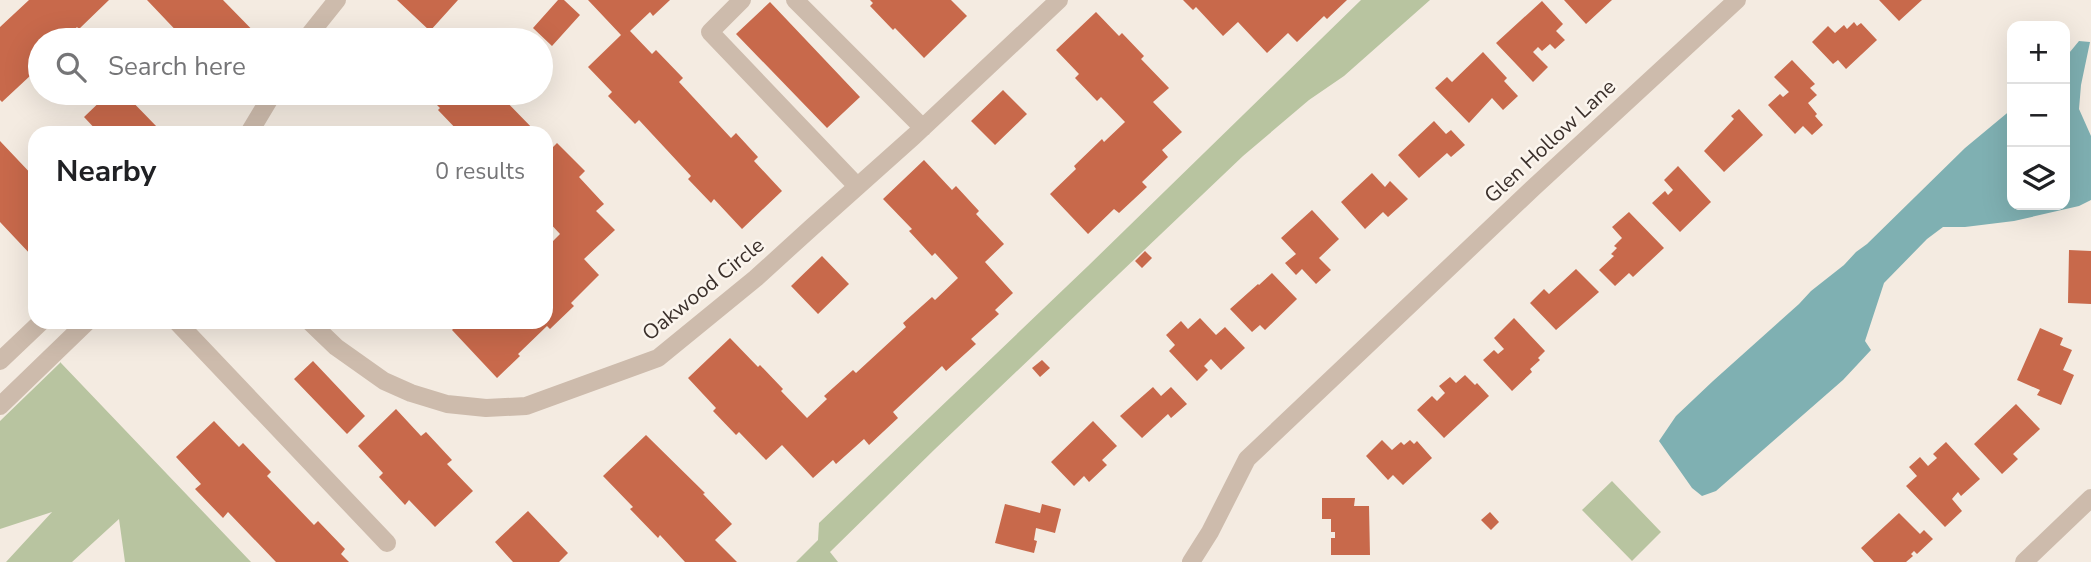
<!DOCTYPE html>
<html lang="en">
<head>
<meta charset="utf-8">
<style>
  :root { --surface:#fff; --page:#f6f6f6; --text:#202124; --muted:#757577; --line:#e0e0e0 }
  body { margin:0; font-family:"Nunito Sans",sans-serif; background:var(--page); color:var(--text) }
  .controls { position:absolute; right:21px; top:21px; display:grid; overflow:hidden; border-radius:14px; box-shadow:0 7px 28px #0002 }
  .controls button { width:63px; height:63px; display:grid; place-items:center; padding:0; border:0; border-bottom:2px solid var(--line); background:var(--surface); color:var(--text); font:35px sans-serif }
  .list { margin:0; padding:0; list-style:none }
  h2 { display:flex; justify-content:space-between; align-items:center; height:91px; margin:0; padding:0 28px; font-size:30px }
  h2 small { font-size:23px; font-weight:400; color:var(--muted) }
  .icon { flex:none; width:38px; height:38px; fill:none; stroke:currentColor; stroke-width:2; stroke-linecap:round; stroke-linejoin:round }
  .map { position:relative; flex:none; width:2091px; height:562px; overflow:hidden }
  .search { position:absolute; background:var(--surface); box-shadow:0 7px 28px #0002; left:28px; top:28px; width:525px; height:77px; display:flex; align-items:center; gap:18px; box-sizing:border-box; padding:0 24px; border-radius:38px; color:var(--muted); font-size:26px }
  .panel { position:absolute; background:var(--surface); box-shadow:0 7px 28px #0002; left:28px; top:126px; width:525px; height:203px; border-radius:21px }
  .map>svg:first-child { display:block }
  .green { fill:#b8c4a0 }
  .water { fill:#7fb0b2 }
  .building { fill:#c8694b }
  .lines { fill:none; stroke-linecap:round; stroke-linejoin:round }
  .minor { stroke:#cdbbac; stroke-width:18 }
  .labels { text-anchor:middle; stroke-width:5; stroke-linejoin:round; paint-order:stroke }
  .street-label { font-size:21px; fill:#3b302b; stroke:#fbf5ee }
</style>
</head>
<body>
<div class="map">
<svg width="2091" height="562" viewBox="0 0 2091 562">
  <rect width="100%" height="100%" fill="#f4ebe1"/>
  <path class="green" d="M1361 0H1430L1344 76 1309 100 1243 156 935 449 830 552 838 562H796L818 540 819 523 1088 266Z
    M61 362V363L251 562H125L119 519 72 562H6L52 512 0 529V421Z
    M1612 481 1661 532 1632 561 1582 510Z"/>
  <path class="water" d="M2079 41 2090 42 2081 85 2079 109 2091 136V200L2079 206 2014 221 1965 227H1943L1927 239 1884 283 1865 341 1871 350 1843 380 1716 491 1702 496 1692 488 1659 441 1676 416 1713 381 1799 304 1811 291 1844 265 1856 252 1867 244 1965 148 2012 109V205H2065V58Z"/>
  <path class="building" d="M29 0H109L79 29 77 27 63 40H40V62L29 73 31 75 2 102 0 100V27Z
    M147 0H223L262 40H185Z
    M397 0H458L430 31Z
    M558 0H564L580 15 552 46 533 28Z
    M588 0H670L653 16 650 12 630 31 652 54 656 50 683 78 679 82 731 138 736 133 758 157 754 161 782 191 742 229 714 199 711 203 688 179 691 176 639 120 635 124 608 96 612 92 588 67 621 35Z
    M870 0H951L967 16 924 58 895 28 893 30 870 6 873 3Z
    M1183 0H1347L1327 19 1324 16 1297 42 1288 33 1267 53 1238 22 1223 36 1196 7 1193 10Z
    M1564 0H1612L1586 24Z
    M1879 0H1922L1899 21Z
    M1542 1 1563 24 1556 31 1565 40 1555 49 1550 44 1542 51 1538 47 1533 52 1548 67 1533 82 1496 43Z
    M770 2 860 97 827 128 736 34Z
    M1096 12 1119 36 1122 33 1144 56 1141 59 1169 88 1153 102 1182 132 1162 150 1168 157 1142 182 1147 187 1119 213 1114 209 1088 234 1050 194 1076 169 1074 166 1102 139 1104 142 1125 122 1101 97 1097 101 1075 78 1079 74 1056 50Z
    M1854 22 1857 26 1861 23 1877 40 1846 69 1838 60 1833 64 1812 42 1828 26 1835 33 1844 25 1847 29Z
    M1483 52 1507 78 1504 81 1518 96 1503 110 1492 98 1469 123 1435 88 1447 77 1452 82Z
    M1792 60 1815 84 1810 88 1817 95 1808 103 1817 114 1815 116 1823 125 1812 135 1803 126 1795 134 1768 105 1780 94 1783 97 1789 92 1774 77Z
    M1003 90 1027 114 995 145 971 121Z
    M109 93H124L157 127 151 133H99L84 117Z
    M425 93H502L500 95 537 133H464L462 131 460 133 438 110 440 108Z
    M1739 109 1763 135 1724 172 1704 151 1734 119 1731 116Z
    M1434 121 1446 134 1451 130 1465 145 1451 157 1447 153 1419 178 1398 155Z
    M0 141 35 178V253L32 256 0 222Z
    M546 143 551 149 557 143 585 171 579 177 604 204 596 211 615 230 584 259 599 275 571 303 574 306 550 329 547 326 518 354 520 356 497 378 452 330 460 322H546V248L560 234 546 219Z
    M924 160 952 190 956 186 979 211 976 214 1004 244 985 262 1013 293 995 310 999 314 971 339 976 344 946 371 942 366 893 412 898 418 869 445 864 439 836 464 833 460 813 478 782 445 766 460 739 432 736 435 713 411 716 408 688 378 730 338 758 367 760 365 783 389 781 391 807 418 827 399 824 396 853 370 856 373 906 327 903 323 932 297 935 300 958 278 935 253 932 256 909 231 912 229 883 199Z
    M1678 166 1711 202 1680 232 1652 203 1665 191 1668 195 1673 190 1664 180Z
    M1372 173 1385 187 1390 181 1408 199 1388 217 1383 212 1365 229 1341 202Z
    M1312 210 1339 239 1319 258 1331 270 1316 284 1302 269 1296 275 1285 263 1296 254 1281 238Z
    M1629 212 1664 248 1633 277 1629 273 1615 286 1599 270 1614 256 1611 254 1617 248 1614 246 1622 238 1612 227Z
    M2069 250 2091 251V304L2068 303Z
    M1145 251 1152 258 1142 268 1135 261Z
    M822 256 849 284 818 314 791 286Z
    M1576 269 1599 292 1556 330 1530 303 1544 289 1549 294Z
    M1272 273 1297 299 1265 330 1260 325 1252 332 1230 309 1258 284 1259 285Z
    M1200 318 1216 335 1225 327 1245 348 1221 370 1211 359 1204 366 1208 370 1197 381 1169 351 1175 345 1166 335 1181 321 1188 329Z
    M1514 318 1545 351 1538 358 1540 360 1530 369 1532 372 1512 391 1483 360 1494 350 1498 354 1504 349 1494 338Z
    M2040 328 2063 338 2060 345 2072 350 2063 370 2074 375 2061 405 2037 395 2040 390 2017 380Z
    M1042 360 1050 368 1040 377 1032 368Z
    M313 361 365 416 347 434 294 379Z
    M1465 375 1475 385 1477 383 1489 396 1444 438 1417 410 1432 396 1437 401 1445 393 1439 386 1450 377 1456 383Z
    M1153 387 1161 396 1171 387 1187 404 1171 418 1168 414 1142 438 1120 416Z
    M2016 404 2040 429 2013 454 2018 459 2002 474 1974 444Z
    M396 409 421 436 426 432 452 460 447 464 473 491 435 527 409 500 405 505 379 477 383 473 358 446Z
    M214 421 239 447 243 443 271 472 267 476 314 525 318 521 345 549 341 554 349 562H276L228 512 223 518 195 489 201 484 176 457Z
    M1093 421 1117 446 1102 460 1107 465 1089 482 1084 476 1074 486 1051 462Z
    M646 435 705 493 703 494 732 524 715 540 737 562H685L660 535 658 538 630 509 633 507 603 476Z
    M1382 440 1392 450 1401 442 1404 445 1410 440 1414 444 1417 441 1432 458 1403 485 1393 475 1388 480 1366 456Z
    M1946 442 1980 479 1961 496 1958 492 1952 499 1962 511 1945 527 1906 486 1917 476 1909 467 1920 457 1928 466 1937 458 1933 454Z
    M1322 498H1355L1354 506H1369L1370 555H1331V538H1335V532H1331V519H1322Z
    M1005 504 1040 513 1042 504 1061 509 1055 533 1036 528 1034 540 1037 541 1034 553 995 543Z
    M528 511 568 553 559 562H513L495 542Z
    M1490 512 1499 522 1491 530 1481 520Z
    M1899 513 1920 534 1924 530 1933 539 1917 554 1914 551 1911 554 1913 556 1906 562H1874L1861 548Z"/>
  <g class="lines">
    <path class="minor" d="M742 0 710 32 857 186
      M795 0 923 128
      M305 40 337 0
      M249 133 273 93
      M177 322 387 543
      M310 322 336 347 384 381 411 393 447 404 486 408 526 406 658 358 756 278 811 228 914 136 1059 0
      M0 361 41 322
      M0 406 87 322
      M1191 562 1210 532 1247 459 1532 189 1737 0
      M2024 562 2091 498"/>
  </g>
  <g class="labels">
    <g class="street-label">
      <text transform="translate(1550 141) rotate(-43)" y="7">Glen Hollow Lane</text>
      <text transform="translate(703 289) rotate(-39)" y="7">Oakwood Circle</text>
    </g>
  </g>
</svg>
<div class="controls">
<button>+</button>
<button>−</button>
<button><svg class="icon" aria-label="layers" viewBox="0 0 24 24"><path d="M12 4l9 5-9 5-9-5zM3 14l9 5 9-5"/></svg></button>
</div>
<div class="search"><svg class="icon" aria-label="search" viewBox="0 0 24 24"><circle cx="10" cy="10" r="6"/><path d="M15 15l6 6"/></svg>Search here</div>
<section class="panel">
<h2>Nearby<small>0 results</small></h2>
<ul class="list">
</ul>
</section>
</div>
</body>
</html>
